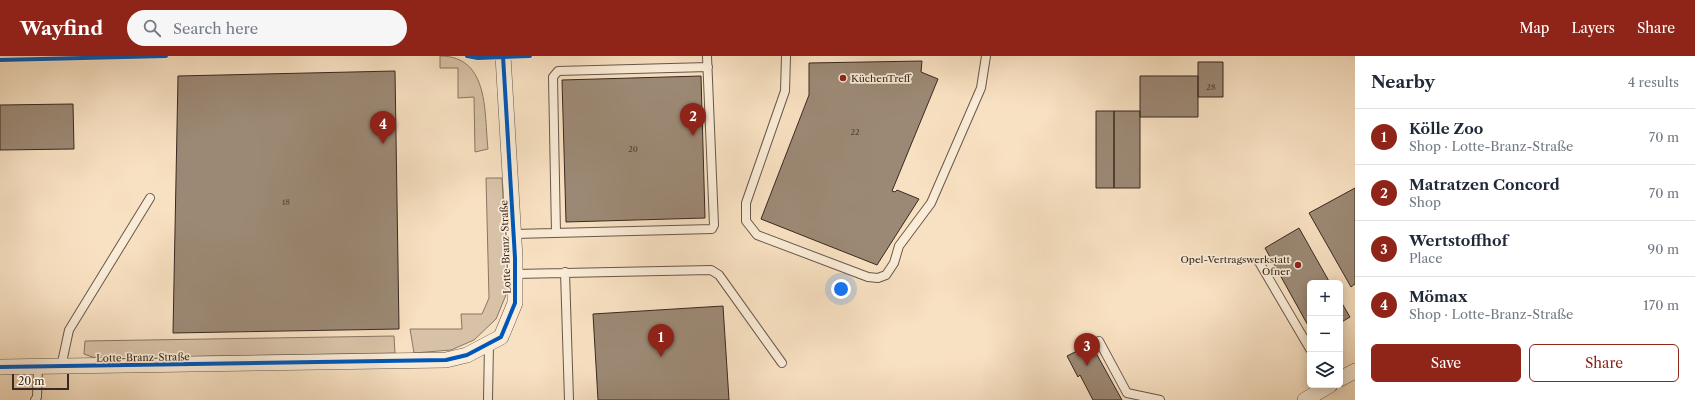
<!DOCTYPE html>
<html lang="en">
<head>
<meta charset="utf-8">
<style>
  :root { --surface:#fff; --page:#f6f6f7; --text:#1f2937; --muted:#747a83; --line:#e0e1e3; --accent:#8f2418 }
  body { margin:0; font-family:"Libre Caslon Text",serif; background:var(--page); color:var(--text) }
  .controls { position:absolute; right:12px; bottom:12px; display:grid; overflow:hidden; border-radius:6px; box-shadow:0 2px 10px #0003 }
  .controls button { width:36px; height:36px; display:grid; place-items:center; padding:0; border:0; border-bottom:1px solid var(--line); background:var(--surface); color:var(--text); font:20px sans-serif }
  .scale { position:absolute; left:12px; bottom:10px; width:57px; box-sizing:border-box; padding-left:4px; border:2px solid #392922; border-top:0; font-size:11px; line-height:14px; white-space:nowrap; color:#392922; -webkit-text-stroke:3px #faecd7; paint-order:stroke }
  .you { position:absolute; left:841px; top:233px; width:14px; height:14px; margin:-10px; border:3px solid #fff; border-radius:50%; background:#1a73e8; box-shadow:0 0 0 6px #1a73e833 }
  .badge { display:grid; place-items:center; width:26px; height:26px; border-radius:50%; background:var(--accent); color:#fff; font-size:13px; font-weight:700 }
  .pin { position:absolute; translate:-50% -33px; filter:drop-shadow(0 1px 2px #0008) }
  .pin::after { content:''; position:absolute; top:21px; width:14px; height:12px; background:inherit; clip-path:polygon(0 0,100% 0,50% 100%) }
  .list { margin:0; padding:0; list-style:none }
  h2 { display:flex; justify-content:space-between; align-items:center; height:52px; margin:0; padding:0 16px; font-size:17px }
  h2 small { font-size:13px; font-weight:400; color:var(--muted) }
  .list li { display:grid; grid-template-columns:26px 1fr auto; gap:12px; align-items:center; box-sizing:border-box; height:56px; padding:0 16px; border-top:1px solid var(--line) }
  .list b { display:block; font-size:15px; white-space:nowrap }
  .list p { margin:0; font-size:13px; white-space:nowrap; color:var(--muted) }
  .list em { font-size:13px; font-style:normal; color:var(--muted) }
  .actions { display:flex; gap:8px; padding:12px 16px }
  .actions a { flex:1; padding:9px 0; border:1px solid var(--accent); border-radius:6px; text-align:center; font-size:14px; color:var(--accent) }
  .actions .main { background:var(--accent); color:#fff }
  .icon { flex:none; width:22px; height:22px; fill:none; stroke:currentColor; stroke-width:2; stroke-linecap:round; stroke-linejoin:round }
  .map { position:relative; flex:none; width:1355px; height:344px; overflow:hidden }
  header { display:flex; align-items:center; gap:24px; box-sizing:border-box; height:56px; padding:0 20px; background:var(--accent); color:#fff }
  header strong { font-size:19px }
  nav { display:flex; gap:22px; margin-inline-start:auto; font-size:14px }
  .search { width:280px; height:36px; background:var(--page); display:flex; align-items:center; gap:10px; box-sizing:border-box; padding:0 14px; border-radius:22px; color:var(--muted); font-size:15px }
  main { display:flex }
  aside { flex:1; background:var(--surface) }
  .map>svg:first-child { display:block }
  .green { fill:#d8c2a7; stroke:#887664 }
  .building { fill:#9c8975; stroke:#392922 }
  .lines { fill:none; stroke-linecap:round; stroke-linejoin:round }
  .lane-casing { stroke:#69574a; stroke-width:10 }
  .street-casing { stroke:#69574a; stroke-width:16 }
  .lane { stroke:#faecd7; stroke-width:8 }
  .street { stroke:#faecd7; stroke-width:15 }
  .cycleway-casing { stroke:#faecd7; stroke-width:6 }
  .cycleway { stroke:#0057b8; stroke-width:4 }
  .poi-dot { fill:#8f2418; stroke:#faecd7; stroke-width:1.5 }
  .labels { text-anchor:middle; stroke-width:3.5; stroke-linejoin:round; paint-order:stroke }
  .number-label { font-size:8px; fill:#524137 }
  .poi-label { font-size:10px; fill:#392922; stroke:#faecd7; text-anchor:start }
  .street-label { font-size:10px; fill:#392922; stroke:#faecd7 }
</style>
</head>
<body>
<header>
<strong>Wayfind</strong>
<div class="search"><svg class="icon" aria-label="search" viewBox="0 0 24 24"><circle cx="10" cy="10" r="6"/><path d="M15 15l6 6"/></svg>Search here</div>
<nav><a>Map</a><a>Layers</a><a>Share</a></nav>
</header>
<main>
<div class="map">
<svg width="1355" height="344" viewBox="0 0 1355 344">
  <rect width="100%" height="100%" fill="#f8e1c2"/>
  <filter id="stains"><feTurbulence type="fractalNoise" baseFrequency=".005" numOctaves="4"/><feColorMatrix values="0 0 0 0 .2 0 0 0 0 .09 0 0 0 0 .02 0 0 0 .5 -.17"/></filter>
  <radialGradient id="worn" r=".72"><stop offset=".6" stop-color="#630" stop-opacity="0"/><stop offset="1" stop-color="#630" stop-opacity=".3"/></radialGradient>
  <path class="green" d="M440 0C490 0 484 58 488 93L475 96 474 41 458 42V12H440Z
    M486 122H502L508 234 496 263 474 284 451 294 414 297 410 273H462L461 258H482L489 242Z
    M394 280 395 297 95 302 84 298 85 285Z"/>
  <path class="building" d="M922 5 921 16 938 23 892 135 895 136 897 134 919 143 877 209 761 163 809 39V7Z
    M1198 6H1223V41H1198Z
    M395 15 399 273 173 277 178 20Z
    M701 20 705 162 566 166 562 24Z
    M1140 20H1198V61H1140Z
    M73 48 74 93 0 94V49Z
    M1096 55H1114V132H1096Z
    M1114 55H1140V132H1114Z
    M1355 132V228L1351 231 1309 157Z
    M1299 172 1330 227H1310V273L1265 192Z
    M1340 244 1350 261 1340 267Z
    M723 250 729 344H598L593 258Z
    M1091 288 1122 344H1093L1080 319 1078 321 1067 300Z"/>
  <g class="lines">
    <g class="lane-casing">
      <path id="lane" d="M786 0 785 35 746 147V165L757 179 868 221 878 222 886 219 894 207 899 190 931 147 981 32 986 0
        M556 177 553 21 558 15 708 11
        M514 178 712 173 714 169 707 0
        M1259 206 1310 293
        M565 216 569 344
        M515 218 711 214 719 219 782 307
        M1099 285 1127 337 1160 344
        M61 311 69 274 150 142
        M35 344 37 341 38 311
        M488 344 489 287"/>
    </g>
    <g class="street-casing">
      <path id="street" d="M0 311 446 304 467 299 501 281 515 247V202L503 0
        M1340 323 1355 315
        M1305 344 1330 329"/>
    </g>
    <use href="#lane" class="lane"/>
    <use href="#street" class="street"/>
    <g class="cycleway-casing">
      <path id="cycleway" d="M467 0 478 2 530 0
        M0 4 166 0
        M0 311 446 304 467 299 501 281 515 247V202L503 0"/>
    </g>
    <use href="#cycleway" class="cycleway"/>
  </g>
  <g class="poi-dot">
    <circle cx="843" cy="22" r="4"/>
    <circle cx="1298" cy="209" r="4"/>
  </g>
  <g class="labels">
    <g class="number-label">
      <text x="1211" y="34">28</text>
      <text x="855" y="79">22</text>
      <text x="633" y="96">20</text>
      <text x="286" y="149">18</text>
    </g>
    <g class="poi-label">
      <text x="851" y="26">KüchenTreff</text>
      <text x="1290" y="207" text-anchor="end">Opel-Vertragswerkstatt<tspan x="1290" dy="12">Ofner</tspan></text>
    </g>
    <g class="street-label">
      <text transform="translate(505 191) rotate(-92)" y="4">Lotte-Branz-Straße</text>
      <text transform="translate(143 301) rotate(-1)" y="4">Lotte-Branz-Straße</text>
    </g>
  </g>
  <rect width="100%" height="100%" filter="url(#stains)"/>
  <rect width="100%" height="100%" fill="url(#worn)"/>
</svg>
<div class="controls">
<button>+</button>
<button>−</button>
<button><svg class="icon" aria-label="layers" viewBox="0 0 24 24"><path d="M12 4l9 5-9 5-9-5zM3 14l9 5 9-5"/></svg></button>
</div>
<div class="scale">20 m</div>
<div class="you"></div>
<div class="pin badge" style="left:661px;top:301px">1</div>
<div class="pin badge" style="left:693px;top:80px">2</div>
<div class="pin badge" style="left:1087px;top:310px">3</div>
<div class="pin badge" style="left:383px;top:88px">4</div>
</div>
<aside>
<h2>Nearby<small>4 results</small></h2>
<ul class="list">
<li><span class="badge">1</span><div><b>Kölle Zoo</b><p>Shop · Lotte-Branz-Straße</p></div><em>70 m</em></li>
<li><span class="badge">2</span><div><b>Matratzen Concord</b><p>Shop</p></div><em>70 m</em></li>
<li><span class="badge">3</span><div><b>Wertstoffhof</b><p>Place</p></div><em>90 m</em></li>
<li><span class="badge">4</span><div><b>Mömax</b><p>Shop · Lotte-Branz-Straße</p></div><em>170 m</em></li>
</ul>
<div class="actions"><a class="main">Save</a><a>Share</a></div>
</aside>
</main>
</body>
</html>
